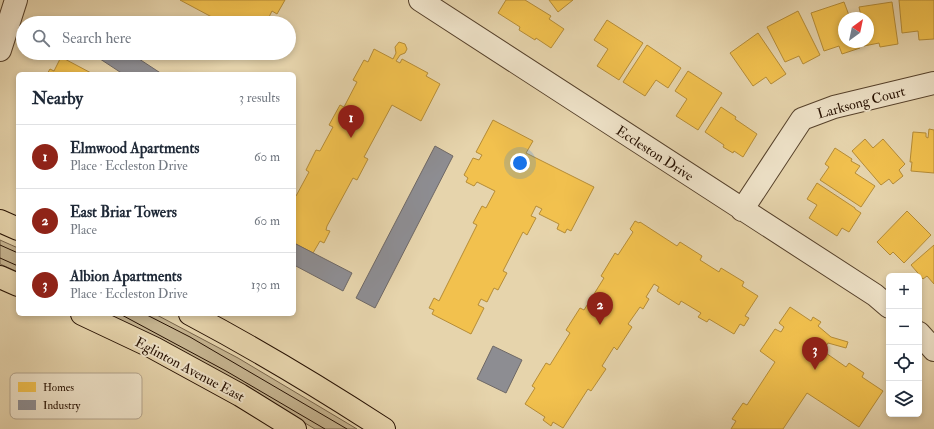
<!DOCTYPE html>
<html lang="en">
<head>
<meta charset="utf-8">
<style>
  :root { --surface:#fff; --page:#f2f2f3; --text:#1f2937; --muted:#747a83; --line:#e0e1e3; --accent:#8f2418 }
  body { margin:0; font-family:"IM FELL Double Pica",serif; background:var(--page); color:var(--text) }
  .controls { position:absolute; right:12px; bottom:12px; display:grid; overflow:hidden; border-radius:6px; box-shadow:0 2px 6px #0003 }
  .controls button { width:36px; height:36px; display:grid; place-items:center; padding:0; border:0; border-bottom:1px solid var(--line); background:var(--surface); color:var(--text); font:20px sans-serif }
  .compass { position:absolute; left:838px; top:12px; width:36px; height:36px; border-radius:50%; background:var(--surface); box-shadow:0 2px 6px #0003; rotate:33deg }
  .you { position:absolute; left:520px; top:163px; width:14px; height:14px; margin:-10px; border:3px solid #fff; border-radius:50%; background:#1a73e8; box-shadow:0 0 0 6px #1a73e833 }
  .badge { display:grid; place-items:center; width:26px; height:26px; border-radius:50%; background:var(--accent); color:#fff; font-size:13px; font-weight:700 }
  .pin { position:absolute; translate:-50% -33px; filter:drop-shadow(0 1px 2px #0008) }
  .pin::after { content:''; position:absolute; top:21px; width:14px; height:12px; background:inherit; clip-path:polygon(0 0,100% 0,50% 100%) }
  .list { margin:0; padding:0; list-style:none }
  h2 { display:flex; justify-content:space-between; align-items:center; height:52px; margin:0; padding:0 16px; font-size:17px }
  h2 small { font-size:13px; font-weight:400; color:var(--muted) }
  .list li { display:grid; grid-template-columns:26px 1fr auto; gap:12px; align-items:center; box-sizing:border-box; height:64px; padding:0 16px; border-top:1px solid var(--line) }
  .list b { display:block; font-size:15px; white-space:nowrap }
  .list p { margin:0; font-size:13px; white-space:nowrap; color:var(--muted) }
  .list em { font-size:13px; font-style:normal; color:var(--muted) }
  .icon { flex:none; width:22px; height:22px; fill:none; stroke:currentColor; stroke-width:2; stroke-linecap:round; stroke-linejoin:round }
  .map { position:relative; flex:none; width:934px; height:429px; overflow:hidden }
  .search { position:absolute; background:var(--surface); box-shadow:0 2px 6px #0003; left:16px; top:16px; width:280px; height:44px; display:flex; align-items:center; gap:10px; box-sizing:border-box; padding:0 14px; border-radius:22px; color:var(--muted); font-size:15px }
  .panel { position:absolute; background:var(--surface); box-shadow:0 2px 6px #0003; left:16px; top:72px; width:280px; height:244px; border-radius:6px }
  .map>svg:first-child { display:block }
  .green { fill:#c5b38f; stroke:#766248 }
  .homes { fill:#f2c14e; stroke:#b58c37 }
  .industry { fill:#8d8d92; stroke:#6e6866 }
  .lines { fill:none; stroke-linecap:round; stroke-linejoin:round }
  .minor-casing { stroke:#56412b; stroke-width:24 }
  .major-casing { stroke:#261000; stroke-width:24 }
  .minor { stroke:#efe3c9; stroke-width:22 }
  .major { stroke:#e6d4ac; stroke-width:22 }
  .tram { stroke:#261000; stroke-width:1 }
  .labels { text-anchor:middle; stroke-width:4; stroke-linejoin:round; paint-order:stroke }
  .street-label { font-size:14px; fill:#261000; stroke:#efe3c9 }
  .key { fill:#efe3c9; stroke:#b3a48d; stroke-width:1 }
  .key-label { font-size:11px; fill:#261000 }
</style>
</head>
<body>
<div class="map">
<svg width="934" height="429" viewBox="0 0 934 429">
  <rect width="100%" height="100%" fill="#e6d4ac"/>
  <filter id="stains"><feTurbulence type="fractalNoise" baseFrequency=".005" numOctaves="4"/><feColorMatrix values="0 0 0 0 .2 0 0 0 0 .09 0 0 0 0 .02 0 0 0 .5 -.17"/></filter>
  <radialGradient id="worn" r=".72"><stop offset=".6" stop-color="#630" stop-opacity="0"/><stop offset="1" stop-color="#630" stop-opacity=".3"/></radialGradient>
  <path class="green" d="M0 240 18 248V272L0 264Z
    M106 314H155L238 358 357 429H315L258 395Z"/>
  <path class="homes" d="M180 0H285L277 14 272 11 269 17 274 20 272 23H223Z
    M506 0H525L551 16 549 19 564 29 551 48 536 38 535 40 519 30 520 27 498 13Z
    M549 0H573L558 12Z
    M899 0H934V39L919 40 918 31 902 33Z
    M844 2 850 18H844V42H858L860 48 842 54 839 46 824 51 811 13Z
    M892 2 898 44 880 47 879 43 864 46 863 42H868V18H859V17L861 16 859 7Z
    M798 11 820 55 803 64 799 56 785 62 767 27Z
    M607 20 643 43 619 80 597 66 608 49 594 40Z
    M758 33 786 74 771 84 766 77 753 86 730 53Z
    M399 42 405 44 407 49 405 53 400 55 396 61 400 63 402 59 428 73 426 76 440 84 421 121 392 105 364 157 368 159 357 180 353 178 327 226 326 230 330 231 324 243 320 241 313 253 294 243V195L296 196 309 172 306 170 316 150 320 151 333 127 329 125 340 105 344 107 357 82 353 80 364 60 368 62 374 49 393 59 396 53 395 47Z
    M647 45 681 68 668 88 656 80 645 96 623 82Z
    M61 57 93 74H47L50 69 54 71Z
    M688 71 722 93 698 130 676 116 687 99 675 91Z
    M721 107 736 117 735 119 757 134 743 157 734 151 733 153 723 147 724 145 705 132Z
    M493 120 533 141 526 153 594 187 571 231 567 229 565 233 557 229 559 224 539 214 542 209 536 206 531 216 536 218 527 235 523 232 503 271 507 273 498 290 494 288 487 302 481 299 478 305 484 308 471 334 432 314 434 310 429 308 434 298 439 301 477 225 473 223 482 206 486 208 495 191 477 182 474 186 466 182 468 178 464 175 473 158 479 160 482 155 476 152Z
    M929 129 934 130V173L911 171 912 162H910L913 132 926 133V137L928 138Z
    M865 139 873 148 883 139 905 164 899 170 903 176 893 184 889 179 881 185 852 151Z
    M835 148 852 159 851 161 860 166 855 173 875 186 861 207 820 180 829 167 825 164Z
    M817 183 855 208V209L861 213 849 232 842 228 837 236 809 218 817 205 807 199Z
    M907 211 931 235 904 263 893 252 890 255 877 242Z
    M635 221 639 223 640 222 677 246 680 242 702 256 700 260 719 272 721 268 744 282 742 286 758 296 745 316 749 318 744 326 740 324 734 334 709 319 707 322 698 317 701 313 681 301 679 305 657 291 659 287 654 284 646 297 649 299 643 309 640 307 628 324 632 327 617 350 614 347 602 366 606 369 591 391 588 389 563 428 553 422 551 426 543 420 545 417 525 404 535 388 532 386 546 363 550 365 570 333 566 330 580 308 584 310 604 278 601 276 615 253 618 255 633 232 630 229Z
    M934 245V284L927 276 923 279 911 265Z
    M790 307 811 321 813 317 821 322 818 326 831 337 848 342 846 348 828 343 823 351 846 367 849 363 864 373 862 377 883 391 859 427 807 393 783 429H731L736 421 732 419 743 403 747 405 775 362 760 351 775 329 781 332 784 327 779 323Z"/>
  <path class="industry" d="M91 53H130L162 74H123Z
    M435 146 453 156 375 308 356 298Z
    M294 243 352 273 343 291 294 265Z
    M493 346 522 360 506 393 477 379Z"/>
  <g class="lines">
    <g class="minor-casing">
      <path id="minor" d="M420 0 875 295 889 307
        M0 50 16 0
        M742 210 802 119 834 107 934 83
        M919 333 934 350"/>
    </g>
    <g class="major-casing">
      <path id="major" d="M0 221 18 229
        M0 277 18 285
        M82 314 154 348 240 395 295 429
        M190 314C256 349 321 388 384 429"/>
    </g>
    <use href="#minor" class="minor"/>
    <use href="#major" class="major"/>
    <path class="tram" d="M0 245 18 253
      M0 258 18 266
      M120 314 226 371 325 429
      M145 314 190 337 347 429"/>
  </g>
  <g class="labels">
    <g class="street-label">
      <text transform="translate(861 102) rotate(-15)" y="5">Larksong Court</text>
      <text transform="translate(655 153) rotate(33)" y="5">Eccleston Drive</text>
      <text transform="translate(190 369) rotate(28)" y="5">Eglinton Avenue East</text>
    </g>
  </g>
  <rect x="10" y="373" width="132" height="46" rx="6" class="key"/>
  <rect x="18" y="382" width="18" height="10" fill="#f2c14e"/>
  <rect x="18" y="400" width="18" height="10" fill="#8d8d92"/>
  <g class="key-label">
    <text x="43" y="391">Homes</text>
    <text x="43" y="409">Industry</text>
  </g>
  <rect width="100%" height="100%" filter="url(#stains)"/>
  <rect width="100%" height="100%" fill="url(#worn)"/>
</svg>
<div class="controls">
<button>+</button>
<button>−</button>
<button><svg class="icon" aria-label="locate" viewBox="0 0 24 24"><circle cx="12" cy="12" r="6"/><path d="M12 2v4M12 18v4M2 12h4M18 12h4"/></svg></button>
<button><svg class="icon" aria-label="layers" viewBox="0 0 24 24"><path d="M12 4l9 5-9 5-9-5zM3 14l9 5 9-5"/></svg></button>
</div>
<svg class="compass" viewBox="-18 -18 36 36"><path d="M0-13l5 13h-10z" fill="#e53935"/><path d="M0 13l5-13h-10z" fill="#747a83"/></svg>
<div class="you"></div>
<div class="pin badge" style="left:351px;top:138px">1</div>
<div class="pin badge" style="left:600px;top:325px">2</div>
<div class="pin badge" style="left:815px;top:370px">3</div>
<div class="search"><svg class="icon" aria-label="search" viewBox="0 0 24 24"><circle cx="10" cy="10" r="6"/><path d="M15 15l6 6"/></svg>Search here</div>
<section class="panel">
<h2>Nearby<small>3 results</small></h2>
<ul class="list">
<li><span class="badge">1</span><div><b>Elmwood Apartments</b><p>Place · Eccleston Drive</p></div><em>60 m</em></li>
<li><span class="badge">2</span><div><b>East Briar Towers</b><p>Place</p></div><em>60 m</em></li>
<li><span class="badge">3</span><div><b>Albion Apartments</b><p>Place · Eccleston Drive</p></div><em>130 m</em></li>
</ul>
</section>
</div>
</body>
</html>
